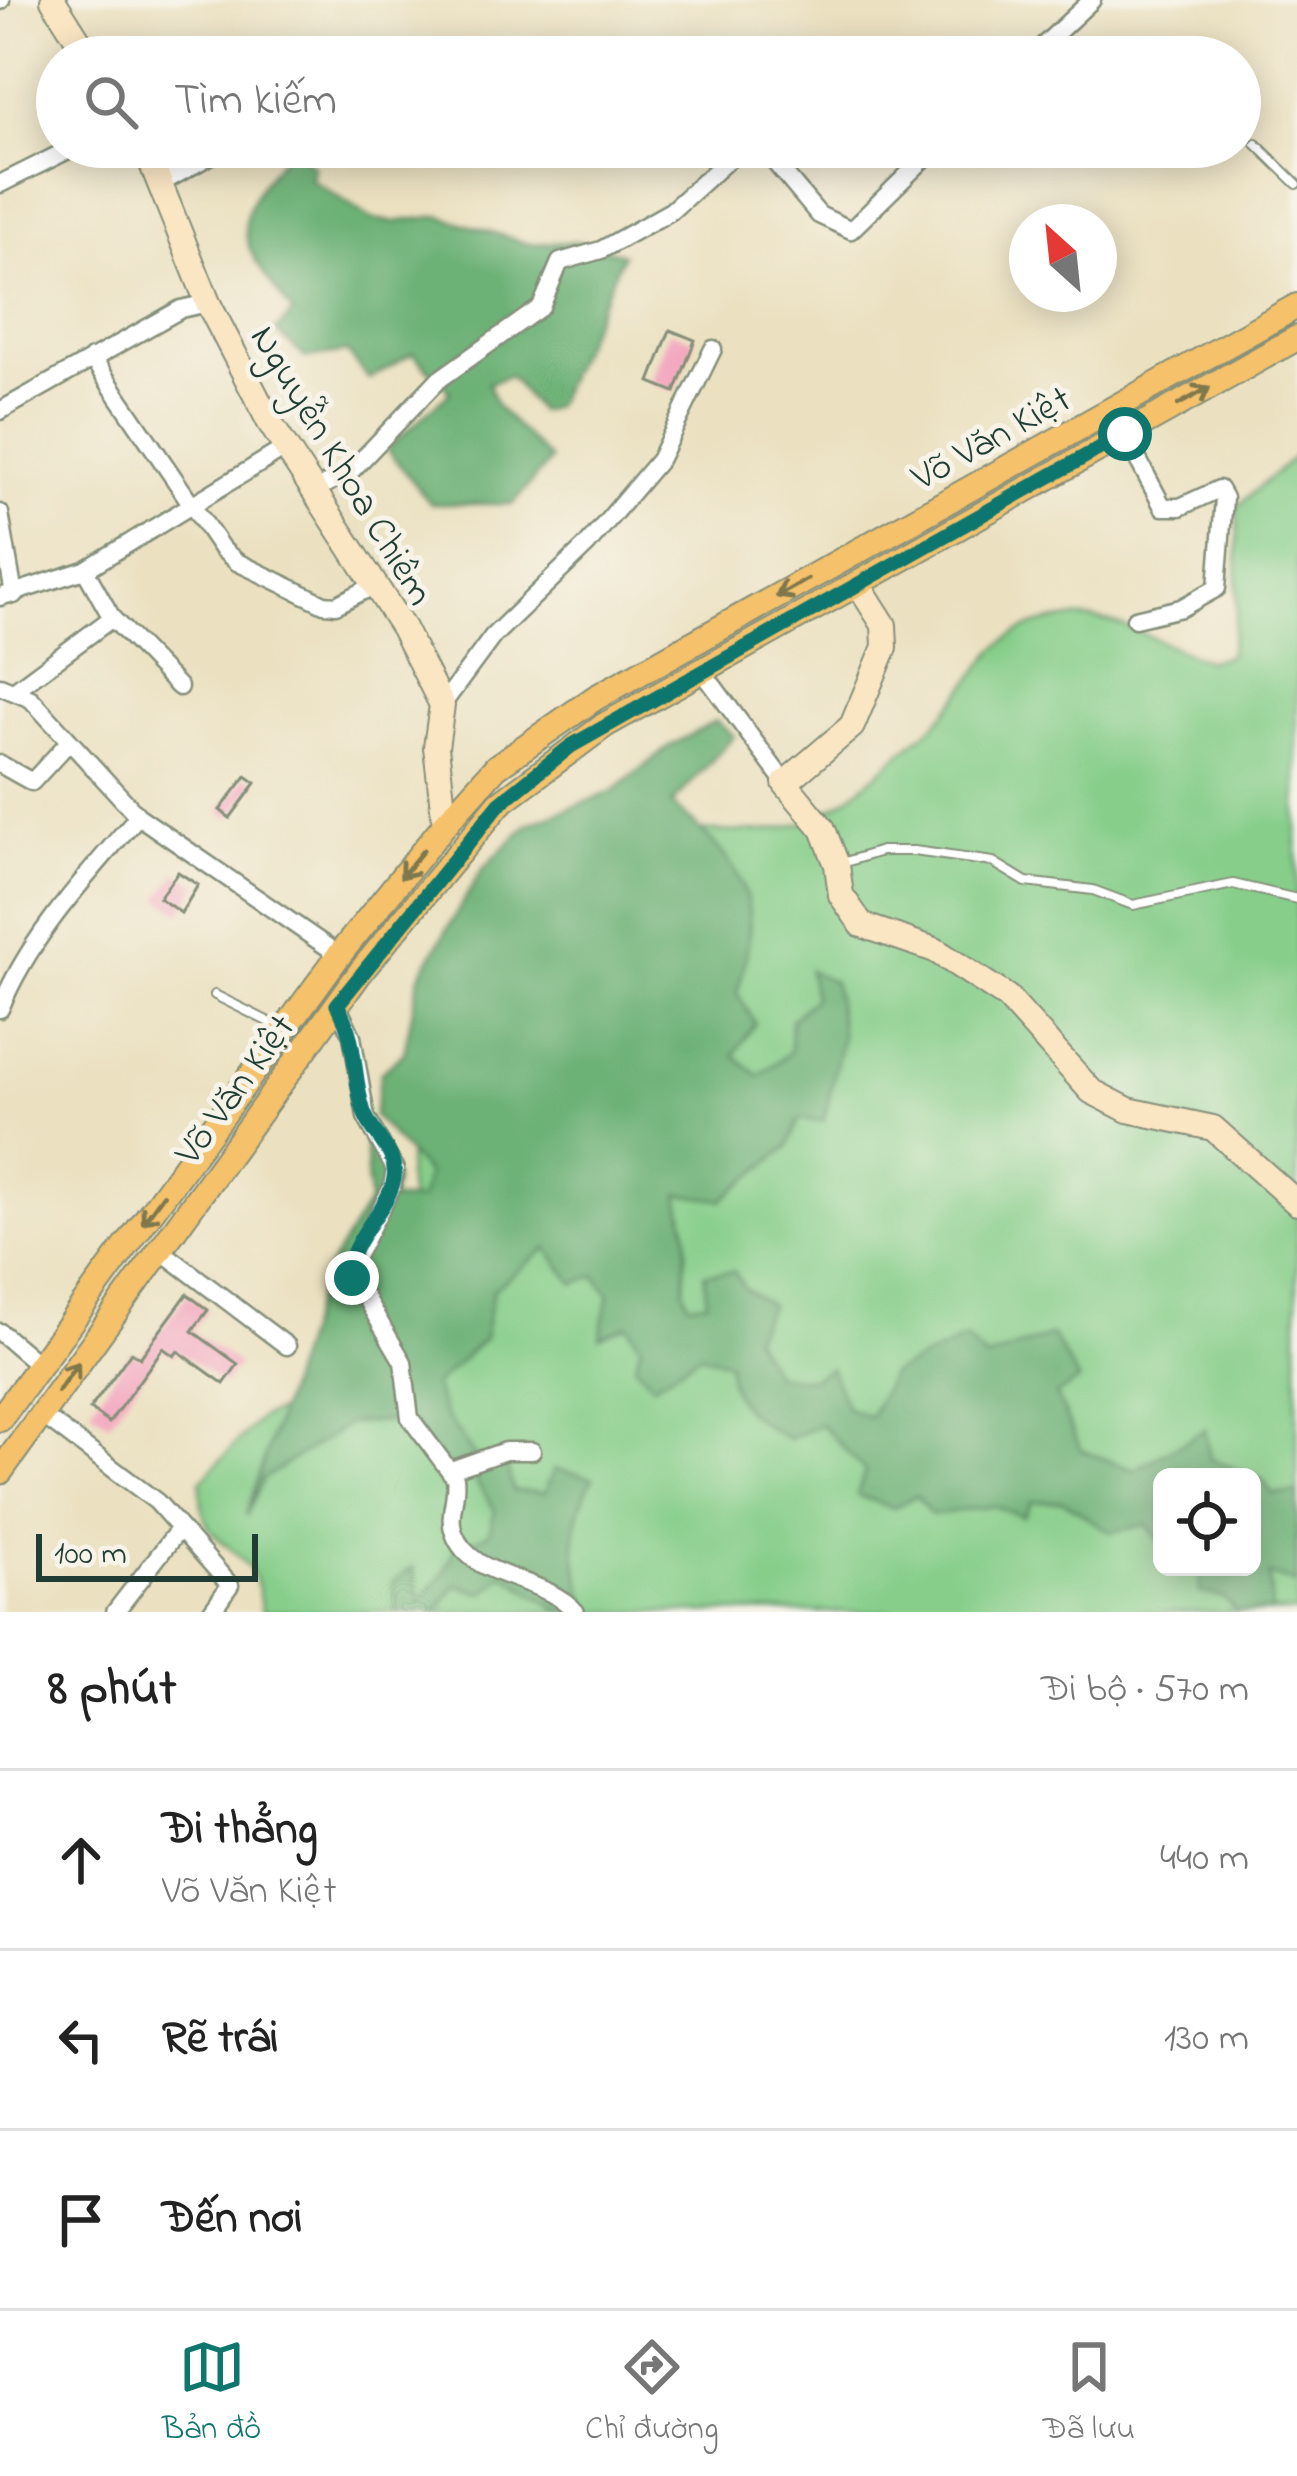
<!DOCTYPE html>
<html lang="vi">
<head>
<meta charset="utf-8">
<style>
  :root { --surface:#fff; --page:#f2f2f2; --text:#222; --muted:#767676; --line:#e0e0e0; --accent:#0f766e }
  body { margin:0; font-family:"Indie Flower",sans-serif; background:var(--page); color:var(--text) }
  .controls { position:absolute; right:36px; bottom:36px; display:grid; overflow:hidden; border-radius:18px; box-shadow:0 6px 30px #0003 }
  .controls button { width:108px; height:108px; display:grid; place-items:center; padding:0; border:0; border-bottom:3px solid var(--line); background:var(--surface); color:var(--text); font:60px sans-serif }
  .compass { position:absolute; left:1009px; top:204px; width:108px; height:108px; border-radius:50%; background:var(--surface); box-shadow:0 6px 30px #0003; rotate:333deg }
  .scale { position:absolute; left:36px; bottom:30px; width:222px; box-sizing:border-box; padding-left:12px; border:6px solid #1f3d34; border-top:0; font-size:33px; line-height:42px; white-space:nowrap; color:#1f3d34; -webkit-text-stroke:9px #f7f3e8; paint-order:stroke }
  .stop { position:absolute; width:36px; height:36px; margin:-27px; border:9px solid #0f766e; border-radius:50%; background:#fff }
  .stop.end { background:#0f766e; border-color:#fff; box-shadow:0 3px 12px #0008 }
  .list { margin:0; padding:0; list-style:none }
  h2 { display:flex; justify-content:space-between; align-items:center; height:156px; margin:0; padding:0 48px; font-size:51px }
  h2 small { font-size:39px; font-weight:400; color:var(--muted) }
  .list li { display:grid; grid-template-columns:78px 1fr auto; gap:36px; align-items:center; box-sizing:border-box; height:180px; padding:0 48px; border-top:3px solid var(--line) }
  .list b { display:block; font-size:45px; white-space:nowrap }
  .list p { margin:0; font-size:39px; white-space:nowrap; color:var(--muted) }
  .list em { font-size:39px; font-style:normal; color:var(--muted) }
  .icon { flex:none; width:66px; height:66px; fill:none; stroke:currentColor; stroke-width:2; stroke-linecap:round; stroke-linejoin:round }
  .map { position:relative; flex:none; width:1297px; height:1612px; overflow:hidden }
  .search { position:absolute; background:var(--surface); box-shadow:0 6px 30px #0003; left:36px; right:36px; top:36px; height:132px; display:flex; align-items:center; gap:30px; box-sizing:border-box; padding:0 42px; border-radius:66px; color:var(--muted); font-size:45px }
  .sheet { height:696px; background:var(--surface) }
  nav { display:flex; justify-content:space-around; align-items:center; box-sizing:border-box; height:168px; border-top:3px solid var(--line); background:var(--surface); font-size:33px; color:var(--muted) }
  nav a { display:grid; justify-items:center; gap:6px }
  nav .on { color:var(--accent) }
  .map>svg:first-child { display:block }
  .green { fill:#86ce8a; stroke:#52865f; stroke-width:3; fill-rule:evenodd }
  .forest { fill:#6cb176; stroke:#467755; stroke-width:3 }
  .building { fill:#f3a5be }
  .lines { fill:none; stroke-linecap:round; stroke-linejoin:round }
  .lane-casing { stroke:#858f7a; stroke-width:12 }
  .street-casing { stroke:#858f7a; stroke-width:21 }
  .secondary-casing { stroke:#858f7a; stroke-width:28 }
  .primary-casing { stroke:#858f7a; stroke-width:28 }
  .lane { stroke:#fff; stroke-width:8 }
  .street { stroke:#fff; stroke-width:16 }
  .secondary { stroke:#fbe6c4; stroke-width:24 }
  .primary { stroke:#f5c16b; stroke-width:24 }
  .oneway { stroke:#7f784d }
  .route { stroke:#0f766e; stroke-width:15 }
  .labels { text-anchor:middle; stroke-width:10; stroke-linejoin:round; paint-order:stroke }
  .street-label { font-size:39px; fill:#1f3d34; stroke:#f7f3e8 }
</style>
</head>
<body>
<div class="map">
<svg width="1297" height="1612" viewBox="0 0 1297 1612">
  <rect width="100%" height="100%" fill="#f7f3e8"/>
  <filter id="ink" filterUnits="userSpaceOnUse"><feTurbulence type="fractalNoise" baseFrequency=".00833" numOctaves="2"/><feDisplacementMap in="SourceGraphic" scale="24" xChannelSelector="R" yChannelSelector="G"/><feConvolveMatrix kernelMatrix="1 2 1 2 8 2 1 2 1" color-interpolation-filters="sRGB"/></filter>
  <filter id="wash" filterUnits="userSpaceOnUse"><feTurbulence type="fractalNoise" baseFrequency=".004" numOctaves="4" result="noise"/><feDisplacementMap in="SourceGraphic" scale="48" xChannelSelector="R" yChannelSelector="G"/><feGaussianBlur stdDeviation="2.7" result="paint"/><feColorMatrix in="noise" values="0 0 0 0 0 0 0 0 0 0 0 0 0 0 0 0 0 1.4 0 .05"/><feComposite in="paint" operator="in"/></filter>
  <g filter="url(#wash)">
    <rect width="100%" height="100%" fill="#ebe1c1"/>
    <path class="green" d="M1297 454V1612H262C260 1601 258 1583 252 1573 225 1531 199 1546 201 1481L261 1417 331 1394 414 1227 407 1179 411 1119 697 830C799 837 821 824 895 758 908 745 924 735 937 722 988 669 989 623 1077 618 1121 616 1167 648 1208 661L1229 655 1237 611 1238 506ZM1162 1477H1252V1567H1162Z"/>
    <path class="forest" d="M291 148 313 166 311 179 372 219 394 222 440 216 529 244 580 242 623 254 554 406 539 412 510 376 488 383 496 406 550 460 513 504H431L387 449 450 392 413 353 369 379 347 352 306 358 276 331 293 313C236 238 224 224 291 148Z
      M716 721 734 736 672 804C746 869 765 895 737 993L755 1023 734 1055 759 1076 790 1052 791 1020 814 998 809 970 834 982 842 1038 824 1121 799 1119 788 1147 722 1200 679 1194 687 1234 684 1290 689 1304 707 1302 704 1274 734 1271 745 1289 770 1305 753 1336 774 1374 811 1379 830 1368 847 1408 870 1417 891 1374 965 1339 986 1359 1052 1335 1079 1381 1056 1395 1081 1450 1134 1470 1205 1430 1210 1459 1263 1480 1272 1494 1297 1493V1584L1269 1575 1272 1612H1237L1224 1598 1200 1592V1567H1252V1477H1162V1544L1146 1525 1110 1532 1063 1501 1032 1502 1023 1517 994 1506 931 1515 916 1496 892 1508 857 1495 865 1471 821 1424 789 1439C755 1420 729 1406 728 1362L700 1354 653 1385 635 1365 641 1346 628 1325 600 1337 609 1294 595 1275 574 1284 547 1248 493 1290 484 1339 434 1385 444 1414 485 1470 506 1461 513 1491 545 1492 554 1469 593 1478C566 1528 572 1558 590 1612H562L504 1574 484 1593 456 1585 436 1612H396L392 1583 413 1567 420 1601 444 1573 455 1549 489 1533 495 1510 470 1473 447 1468 413 1426 388 1421 350 1423 263 1479 246 1516 323 1276 369 1202 365 1142 381 1155 395 1180 391 1200H420L427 1174 374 1116 381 1072 404 1053 419 977 482 870 528 824 612 792 670 746Z"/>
    <g id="blocks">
      <path class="building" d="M670 330 695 340 675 392 650 382Z
        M246 776 256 783 230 818 220 810Z
        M178 872 198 885 181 913 159 898Z
        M187 1294 208 1310 192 1331 238 1364 224 1384 178 1351 174 1356 163 1348 109 1423 90 1409 131 1352 140 1358Z"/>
    </g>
  </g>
  <g filter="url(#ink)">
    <use href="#blocks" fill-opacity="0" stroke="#858f7a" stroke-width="3"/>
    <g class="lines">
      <g class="lane-casing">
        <path id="lane" d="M1256 144 1297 184
          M839 864 881 851H914L993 862 1026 882 1093 890 1133 905 1233 884 1297 899
          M215 995 283 1029"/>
      </g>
      <g class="street-casing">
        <path id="street" d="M0 1 1 0
          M1031 57 1092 0
          M762 147 819 215 851 230 936 147
          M163 182 226 147
          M0 184 74 147
          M92 358 222 549 237 562 324 604 336 605 375 585
          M0 411 181 309 208 303
          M1125 435 1163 507H1180L1219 489 1224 498 1217 588 1181 608 1135 619
          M312 492 353 469 437 381 541 307 560 262 601 250 671 211 742 147
          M0 513 14 595
          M0 597 85 570 285 448
          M112 618 179 687
          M703 672 785 783
          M0 686 31 699 138 816 339 955
          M15 690 112 618 85 570
          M442 705 493 636 587 545 659 460 713 349
          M0 764 32 782 68 743
          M337 1005 352 1036 366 1117 395 1169 392 1187 349 1270 403 1362 410 1418 455 1478C458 1497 447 1515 454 1533 471 1581 544 1575 576 1612
          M0 1009C30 935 87 876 138 816
          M160 1250 287 1346
          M0 1332 39 1365
          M41 1414 157 1502 230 1585 211 1612
          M451 1470 505 1451H532
          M115 1612 180 1528"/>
      </g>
      <g class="secondary-casing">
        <path id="secondary" d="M53 0 89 57
          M145 147 208 303 270 423 403 628 442 705 436 747 445 824
          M858 584 884 625 885 647 852 726 785 783 823 829 837 865 841 895 862 925 935 950 1007 997 1091 1091 1128 1110 1213 1128 1297 1203"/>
      </g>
      <g class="primary-casing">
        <path id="primary" d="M0 1419 339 955 445 824 496 767 595 698 1297 306
          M0 1472 362 970 500 803 605 725 1297 338"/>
      </g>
      <use href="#lane" class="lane"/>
      <use href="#street" class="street"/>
      <use href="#secondary" class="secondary"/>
      <use href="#primary" class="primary"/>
    </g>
    <defs><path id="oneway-shaft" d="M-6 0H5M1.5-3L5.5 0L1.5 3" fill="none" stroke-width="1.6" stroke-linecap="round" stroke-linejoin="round" transform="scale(3)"/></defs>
    <g class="oneway">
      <use href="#oneway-shaft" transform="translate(1194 396) rotate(-29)"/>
      <use href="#oneway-shaft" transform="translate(792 588) rotate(151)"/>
      <use href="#oneway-shaft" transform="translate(412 864) rotate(129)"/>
      <use href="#oneway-shaft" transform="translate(153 1209) rotate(126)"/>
      <use href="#oneway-shaft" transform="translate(68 1377) rotate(-54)"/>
    </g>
  </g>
  <g class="lines" filter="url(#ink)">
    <path class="route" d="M352 1278C341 1246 390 1210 394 1178 398 1152 372 1135 364 1112 352 1076 358 1039 337 1005L500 803 571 746 1125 434"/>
  </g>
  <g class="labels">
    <g class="street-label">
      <text transform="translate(990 436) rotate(-29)" y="14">Võ Văn Kiệt</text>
      <text transform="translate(344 464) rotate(59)" y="14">Nguyễn Khoa Chiêm</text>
      <text transform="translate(233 1088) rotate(-54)" y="14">Võ Văn Kiệt</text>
    </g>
  </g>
</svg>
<div class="controls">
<button><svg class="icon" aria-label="locate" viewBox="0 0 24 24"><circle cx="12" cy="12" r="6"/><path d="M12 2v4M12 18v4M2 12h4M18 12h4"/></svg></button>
</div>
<svg class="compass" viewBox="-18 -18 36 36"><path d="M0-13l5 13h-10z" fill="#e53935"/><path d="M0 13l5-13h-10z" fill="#767676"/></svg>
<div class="scale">100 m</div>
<div class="stop" style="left:1125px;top:434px"></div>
<div class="stop end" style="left:352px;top:1278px"></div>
<div class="search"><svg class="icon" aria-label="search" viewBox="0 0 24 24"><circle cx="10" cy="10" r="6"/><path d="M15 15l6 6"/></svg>Tìm kiếm</div>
</div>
<section class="sheet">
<h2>8 phút<small>Đi bộ · 570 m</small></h2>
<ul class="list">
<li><svg class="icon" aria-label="ahead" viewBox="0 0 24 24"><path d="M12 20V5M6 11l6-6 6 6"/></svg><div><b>Đi thẳng</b><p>Võ Văn Kiệt</p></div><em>440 m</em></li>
<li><svg class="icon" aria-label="left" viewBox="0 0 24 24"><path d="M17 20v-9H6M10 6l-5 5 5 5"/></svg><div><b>Rẽ trái</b></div><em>130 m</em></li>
<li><svg class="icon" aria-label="arrive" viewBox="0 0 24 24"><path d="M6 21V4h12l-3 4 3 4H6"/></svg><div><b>Đến nơi</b></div></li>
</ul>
</section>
<nav>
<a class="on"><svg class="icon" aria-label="map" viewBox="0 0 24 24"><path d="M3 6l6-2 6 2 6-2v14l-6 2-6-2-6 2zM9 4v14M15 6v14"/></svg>Bản đồ</a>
<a><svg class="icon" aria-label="directions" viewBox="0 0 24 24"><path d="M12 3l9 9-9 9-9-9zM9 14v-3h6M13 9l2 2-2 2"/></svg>Chỉ đường</a>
<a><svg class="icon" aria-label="saved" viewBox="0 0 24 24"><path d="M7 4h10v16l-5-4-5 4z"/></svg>Đã lưu</a>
</nav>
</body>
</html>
